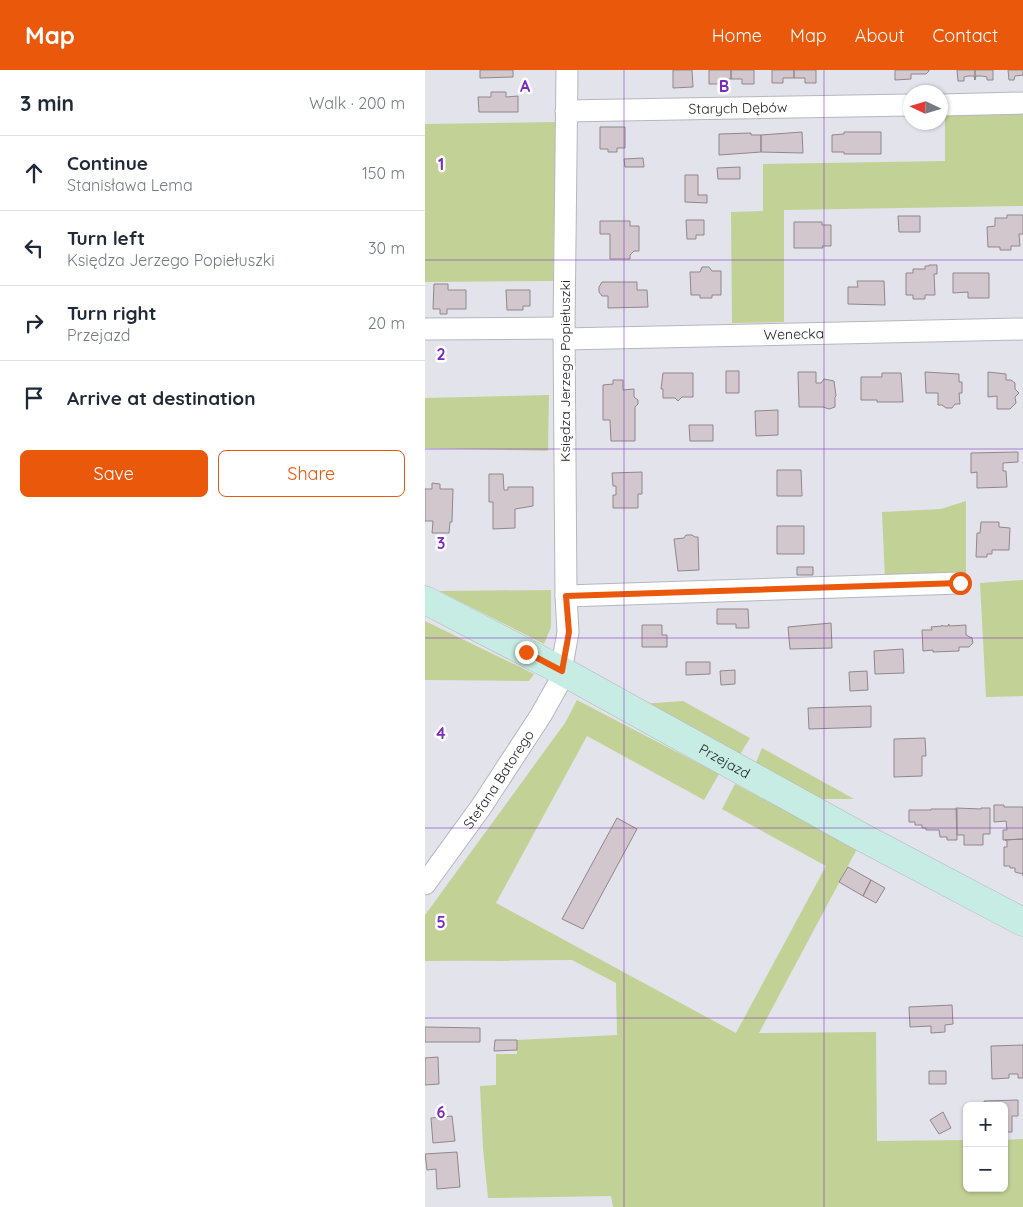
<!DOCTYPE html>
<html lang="en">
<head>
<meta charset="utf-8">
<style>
  :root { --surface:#fff; --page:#f6f6f7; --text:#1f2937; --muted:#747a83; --line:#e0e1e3; --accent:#ea580c }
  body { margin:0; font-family:Quicksand,sans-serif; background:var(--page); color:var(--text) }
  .controls { position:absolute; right:15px; bottom:15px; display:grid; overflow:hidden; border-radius:8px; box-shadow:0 1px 4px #0004 }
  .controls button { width:45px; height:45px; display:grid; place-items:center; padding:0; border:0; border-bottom:1px solid var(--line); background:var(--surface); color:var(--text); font:25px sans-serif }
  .compass { position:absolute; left:478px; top:15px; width:45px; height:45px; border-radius:50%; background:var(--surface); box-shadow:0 1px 4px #0004; rotate:274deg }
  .stop { position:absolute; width:15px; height:15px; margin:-11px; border:4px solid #ea580c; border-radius:50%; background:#fff }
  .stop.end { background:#ea580c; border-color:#fff; box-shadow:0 1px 5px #0008 }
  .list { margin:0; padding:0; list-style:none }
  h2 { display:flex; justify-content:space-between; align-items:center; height:65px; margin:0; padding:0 20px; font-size:21px }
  h2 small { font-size:16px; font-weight:400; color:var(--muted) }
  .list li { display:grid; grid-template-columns:32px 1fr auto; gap:15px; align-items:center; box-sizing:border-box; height:75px; padding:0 20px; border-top:1px solid var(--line) }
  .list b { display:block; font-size:19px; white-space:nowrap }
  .list p { margin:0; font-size:16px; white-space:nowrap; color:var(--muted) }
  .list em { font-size:16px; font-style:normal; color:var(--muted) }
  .actions { display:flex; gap:10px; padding:15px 20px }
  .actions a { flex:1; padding:11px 0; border:1px solid var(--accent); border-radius:8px; text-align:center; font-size:18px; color:var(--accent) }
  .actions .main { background:var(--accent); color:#fff }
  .icon { flex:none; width:28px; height:28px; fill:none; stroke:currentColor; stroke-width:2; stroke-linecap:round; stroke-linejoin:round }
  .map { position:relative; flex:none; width:598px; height:1137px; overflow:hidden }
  header { display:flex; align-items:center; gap:30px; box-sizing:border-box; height:70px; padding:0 25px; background:var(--accent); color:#fff }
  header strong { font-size:24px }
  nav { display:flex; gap:28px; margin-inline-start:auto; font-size:18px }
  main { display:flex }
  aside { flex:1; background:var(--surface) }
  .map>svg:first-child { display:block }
  .green { fill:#c2d195 }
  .building { fill:#d2c7cc; stroke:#91878b }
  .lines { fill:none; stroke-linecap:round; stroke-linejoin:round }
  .street-casing { stroke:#b6b6bf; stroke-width:23 }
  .secondary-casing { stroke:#b6b6bf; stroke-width:29 }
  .street { stroke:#fff; stroke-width:21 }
  .secondary { stroke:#c6ece3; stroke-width:28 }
  .route { stroke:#ea580c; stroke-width:6 }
  .grid { fill:none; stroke:#7b2cbf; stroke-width:1; stroke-opacity:0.55 }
  .labels { text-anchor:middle; stroke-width:5; stroke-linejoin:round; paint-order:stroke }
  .street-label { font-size:14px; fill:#1f1f22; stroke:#fff }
  .grid-label { font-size:16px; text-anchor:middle; font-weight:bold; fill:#7b2cbf; stroke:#fff; stroke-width:5; stroke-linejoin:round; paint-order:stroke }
</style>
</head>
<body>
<header>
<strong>Map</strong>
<nav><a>Home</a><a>Map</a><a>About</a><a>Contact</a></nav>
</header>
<main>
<aside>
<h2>3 min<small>Walk · 200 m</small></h2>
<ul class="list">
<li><svg class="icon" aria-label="ahead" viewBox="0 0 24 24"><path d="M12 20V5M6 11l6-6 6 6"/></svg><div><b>Continue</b><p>Stanisława Lema</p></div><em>150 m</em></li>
<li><svg class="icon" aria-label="left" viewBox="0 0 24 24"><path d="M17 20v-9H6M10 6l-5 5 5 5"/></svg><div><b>Turn left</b><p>Księdza Jerzego Popiełuszki</p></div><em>30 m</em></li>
<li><svg class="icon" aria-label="right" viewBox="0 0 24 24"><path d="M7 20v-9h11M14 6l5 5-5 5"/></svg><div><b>Turn right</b><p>Przejazd</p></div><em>20 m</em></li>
<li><svg class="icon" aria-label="arrive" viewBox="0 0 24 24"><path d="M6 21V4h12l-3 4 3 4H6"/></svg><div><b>Arrive at destination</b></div></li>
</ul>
<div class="actions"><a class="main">Save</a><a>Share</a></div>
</aside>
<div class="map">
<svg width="598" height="1137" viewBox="0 0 598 1137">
  <rect width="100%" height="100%" fill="#e3e3ec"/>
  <path class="green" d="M598 44V136L359 140V252L307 253 306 142 338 141V94L520 91V45Z
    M131 52 128 211 0 212V54Z
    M124 325 123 381 0 378V328Z
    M541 431V503L520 507 460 509 457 442 516 439Z
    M598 510V626L561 627 555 513Z
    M126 520V557L119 574 14 521Z
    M0 551 109 604 104 611 0 610Z
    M152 630 294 704 279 730 162 666 71 833 311 963 401 796 297 739 310 714 432 779 334 963 451 962 452 1071 542 1070V1118H579V1070L598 1069V1137H188L186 1126 63 1128 58 1078 55 1016 71 1015V984H92V970L192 965 191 913 147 890 0 891V845L140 653Z
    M258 631 325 668 314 686 216 634Z
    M337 678 429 729H396L330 695Z"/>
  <path class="building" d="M55 0H88V7L55 8Z
    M248 0H267L268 17 248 18Z
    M284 0H306V9H296V14H284Z
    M306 0H329V14H317V9H306Z
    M347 0H369V8H358V13H347Z
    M369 0H391V13H380V8H369Z
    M470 0H504V1L501 4H486V9L470 10Z
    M532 0H550V10L549 6H543L539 7V11H533Z
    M550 0H568V10H562V7L557 6H551L550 10Z
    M583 0H598V5L590 6 589 10H584Z
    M66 22H81V27L93 26V42H54L53 27H66Z
    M175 57H200V78H192V82H183V79H175Z
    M377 62 378 83 336 82V65Z
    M419 62H456V84H419V82H407V65L419 64Z
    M326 63V65H336V82L294 85V64Z
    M218 88 219 97H200L199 89Z
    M315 97V109H293L292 98Z
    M260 105H273V125H282V133L260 132Z
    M582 145H598V164H594L595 176H586V180H575V177H563L562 157 570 156V148H582Z
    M473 146H495V162H474Z
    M261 150H279V165H271V169H262Z
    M175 151H205V156H214V181H209L205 185V189H185V164H175Z
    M369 152H397V155H406V176H397L398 178H369Z
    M504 195H512V204H509L510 225H500V229H488V225H481V203H488V199H500V196H504Z
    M277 197H284L287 201H296V225H287V228H275V225H266L265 202H275Z
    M528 203H564V228H543V222L528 223Z
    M432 211H459L460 235 423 234V217H433Z
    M177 212H212V220H222L223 237 183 238V226H177L174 222V217Z
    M9 214H23V220H41V239H22V244H15V239H8Z
    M81 220H105V236H98V240H82Z
    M301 301H314V323H301Z
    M373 302H391V313H396L399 309 409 311 411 326 410 327V337L404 339 398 337H374Z
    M500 302 534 304V312H537V323H534L535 334H530L527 338H521L517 335H513V323H501Z
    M563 302 581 304V310H586L590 313V319L594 323 590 327 591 333 585 339H572V326L563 327Z
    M238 303H268V327H257L253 331 250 328H238V319H236Z
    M457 303H476L478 332H452V330H436V307H457Z
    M188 310H198V320L209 319V327L213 330V334L210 337V371H186L185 350H178V315L188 314Z
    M353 340V365L331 366 330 341Z
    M264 355H288V371H265Z
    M593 382V392L578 393V401H581L582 417 552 418V402L546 403V383Z
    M352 400H376L377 426H352Z
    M217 402V424H213V438H188V425H191V416H188L187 403Z
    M64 404H78L79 420H83V417H108V436L90 439V458L68 459V432H64Z
    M7 413 15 414V419H28L27 452H25L24 463H7L8 451H0V419H7Z
    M556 452H574V457L585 458 584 480H567V484H562V487H551L552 463H555Z
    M352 456H379V484H352Z
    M261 465H267L270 467H273L274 500 253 501 249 469 259 468Z
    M372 497H388V505H372Z
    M292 539H323L324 558H311V554H292Z
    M406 553 407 578 365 579 363 557Z
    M524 554V556L541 555V565L547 568 548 573 544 577H534V581L508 582V580L498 581 497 560H507L506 557 517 556V555L518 556H523Z
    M217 555H237V565H242V577H217Z
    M478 579 479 603 450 604 449 581Z
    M261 592H285V604L261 605Z
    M310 600V614L296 615 295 601Z
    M442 601 443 620 425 621 424 602Z
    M446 636V657L384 659 383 638Z
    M500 668 501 686H497V706L469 707V669Z
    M569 735H579V737H598V769L578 770V760H582L581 751 569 752Z
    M531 738 556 739V738H565V764H558V775H539V765H532Z
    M506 739H532V770H522V767H515L514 760H501V758H497V755H490V752H484V740H506Z
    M192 748 212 759 158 859 137 849Z
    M598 769V806V804L590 802V798H585V796H579V777H582V771L580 770Z
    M423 797 446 810 438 826 414 812Z
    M446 810 460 818 451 833 438 826Z
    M527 935 528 954 520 955V962L506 963V956L485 957 484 937Z
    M0 957 55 958V972H0Z
    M70 970H92V980L69 981Z
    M598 975V1008H593V1004H584V1008L567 1009 566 976Z
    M13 987 14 1014 0 1015V988Z
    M504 1001H521V1014H504Z
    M593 1030V1046H587V1062H579V1036H559V1031Z
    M518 1042 526 1058 514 1064 505 1050Z
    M27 1046 30 1071 8 1073 6 1048Z
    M32 1082 35 1117 12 1119 11 1099 2 1100 0 1084Z"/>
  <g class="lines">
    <g class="street-casing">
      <g id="street">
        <path d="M516 35 598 33"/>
        <path id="s1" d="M141 41 486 35"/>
        <path d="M0 259 139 258"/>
        <path id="s2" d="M139 269 598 259"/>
        <path d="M141 526 535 513"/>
        <path id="s3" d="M0 814 56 737 116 645 134 613 143 562 141 526 139 258 142 0"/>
      </g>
    </g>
    <g class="secondary-casing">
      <g id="secondary">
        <path id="s4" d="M0 530 137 601 433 765 598 852"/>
      </g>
    </g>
    <use href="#street" class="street"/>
    <use href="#secondary" class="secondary"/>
  </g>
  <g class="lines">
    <path class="route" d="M101 582 137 601 144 562 141 526 535 513"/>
  </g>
  <path class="grid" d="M199 0V1137M399 0V1137M0 190H598M0 379H598M0 568H598M0 758H598M0 948H598"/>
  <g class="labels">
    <g class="street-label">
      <text dy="5" stroke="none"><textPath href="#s1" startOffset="172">Starych Dębów</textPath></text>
      <text dy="5" stroke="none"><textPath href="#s2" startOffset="230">Wenecka</textPath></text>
      <text transform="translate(140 301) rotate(-90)" y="5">Księdza Jerzego Popiełuszki</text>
      <text dy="5" stroke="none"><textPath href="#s4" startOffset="340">Przejazd</textPath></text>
      <text dy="5" stroke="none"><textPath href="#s3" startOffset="128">Stefana Batorego</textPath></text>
    </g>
  </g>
  <g class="grid-label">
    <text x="100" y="22">A</text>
    <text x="299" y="22">B</text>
    <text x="16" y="100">1</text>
    <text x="16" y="290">2</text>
    <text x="16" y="479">3</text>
    <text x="16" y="669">4</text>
    <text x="16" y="858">5</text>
    <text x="16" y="1048">6</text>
  </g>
</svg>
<div class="controls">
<button>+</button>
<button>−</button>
</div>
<svg class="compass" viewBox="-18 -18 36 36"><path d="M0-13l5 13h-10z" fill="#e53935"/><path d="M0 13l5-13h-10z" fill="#747a83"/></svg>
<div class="stop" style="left:535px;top:513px"></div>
<div class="stop end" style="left:101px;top:582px"></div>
</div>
</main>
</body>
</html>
